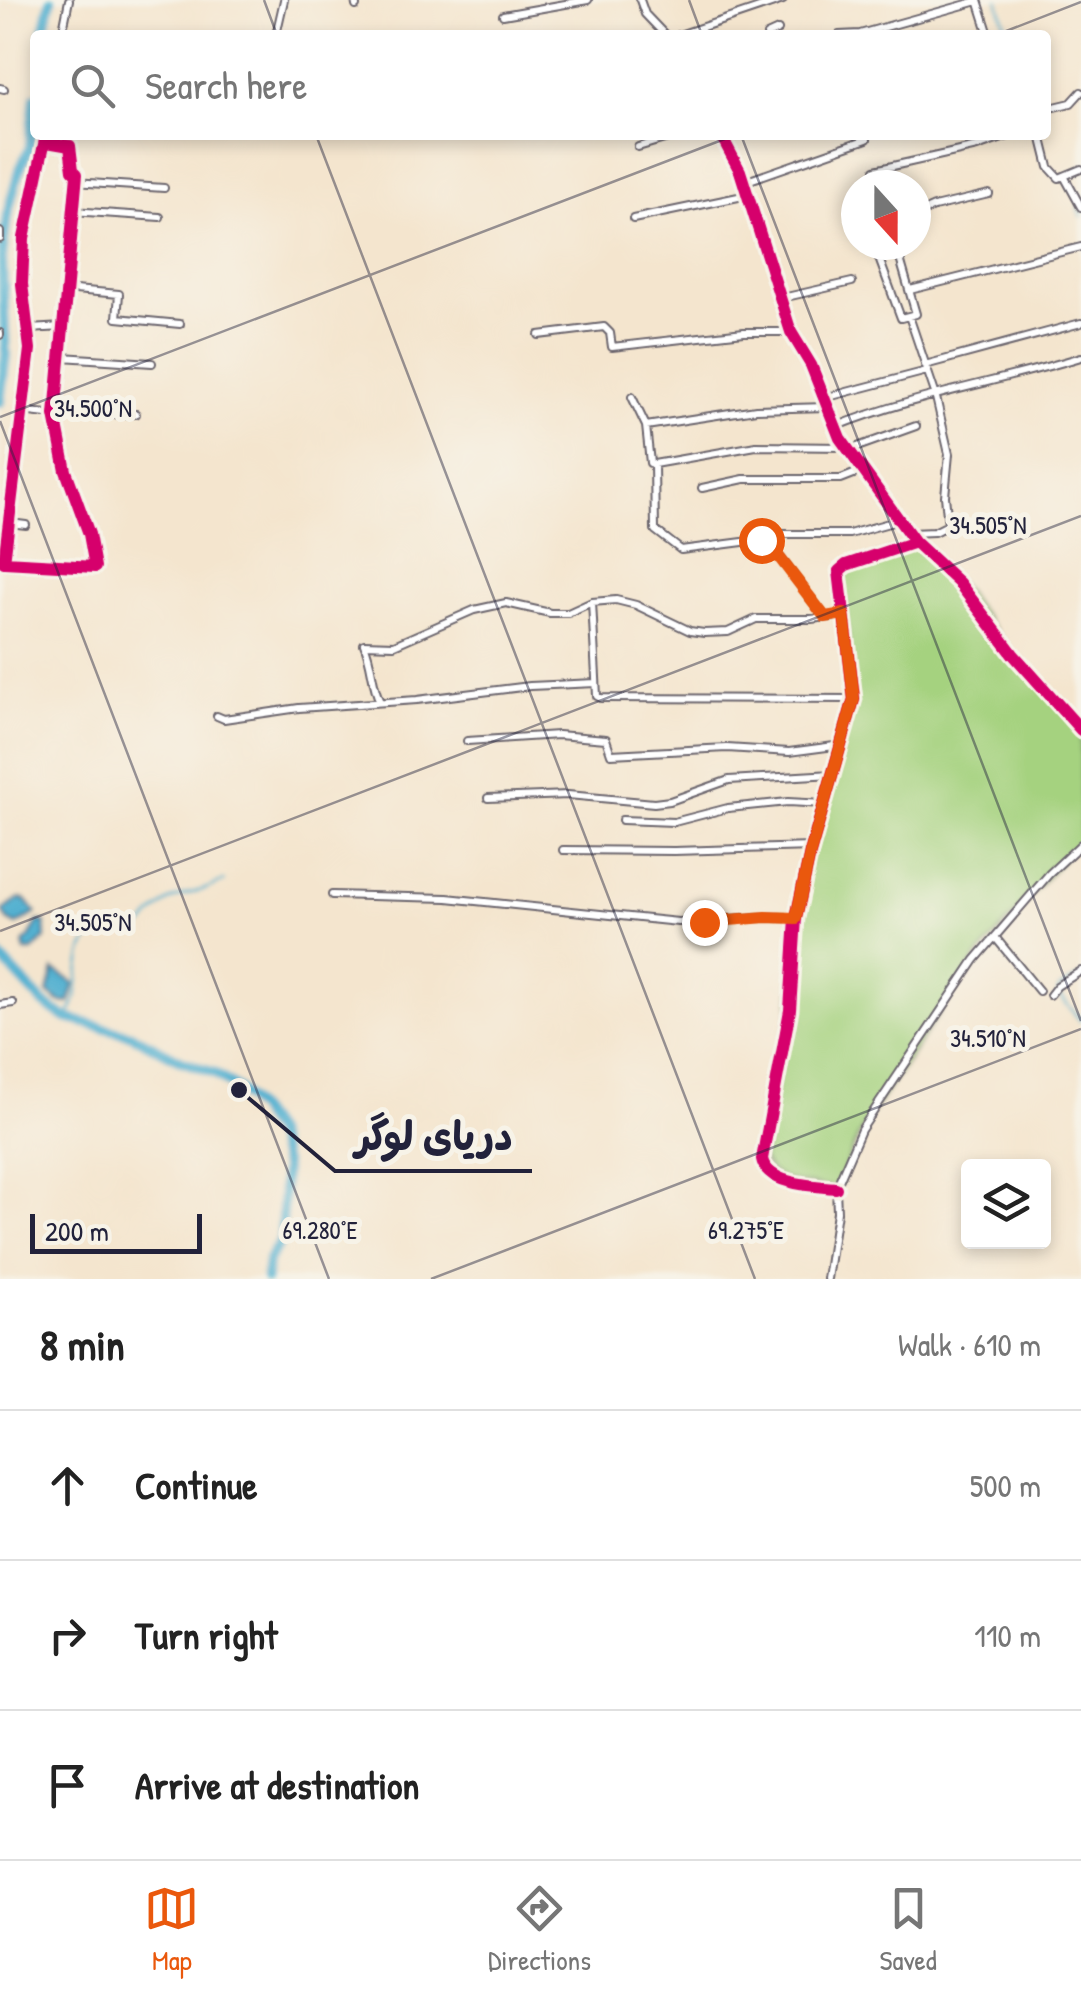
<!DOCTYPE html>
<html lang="en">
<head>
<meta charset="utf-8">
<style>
  :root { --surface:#fff; --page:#f6f6f6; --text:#222; --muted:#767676; --line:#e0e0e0; --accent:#ea580c }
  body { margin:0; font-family:"Patrick Hand","Playpen Sans Arabic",sans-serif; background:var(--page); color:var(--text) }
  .controls { position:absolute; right:30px; bottom:30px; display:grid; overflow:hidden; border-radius:10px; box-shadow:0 5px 15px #0003 }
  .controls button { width:90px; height:90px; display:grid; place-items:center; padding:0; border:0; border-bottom:2px solid var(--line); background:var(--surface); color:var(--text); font:50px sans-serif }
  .compass { position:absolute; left:841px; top:170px; width:90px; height:90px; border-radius:50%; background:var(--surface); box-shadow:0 5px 15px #0003; rotate:159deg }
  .scale { position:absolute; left:30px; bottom:25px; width:172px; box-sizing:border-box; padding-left:10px; border:5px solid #22223b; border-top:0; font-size:28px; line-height:35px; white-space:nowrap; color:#22223b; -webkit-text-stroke:8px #f7f3e8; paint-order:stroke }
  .stop { position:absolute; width:30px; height:30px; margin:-22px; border:8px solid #ea580c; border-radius:50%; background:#fff }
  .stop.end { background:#ea580c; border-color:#fff; box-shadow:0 2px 10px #0008 }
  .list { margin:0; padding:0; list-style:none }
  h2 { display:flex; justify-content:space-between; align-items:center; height:130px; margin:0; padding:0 40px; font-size:42px }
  h2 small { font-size:32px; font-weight:400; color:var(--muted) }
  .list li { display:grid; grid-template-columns:65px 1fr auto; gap:30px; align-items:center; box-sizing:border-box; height:150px; padding:0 40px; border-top:2px solid var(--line) }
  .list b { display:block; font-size:38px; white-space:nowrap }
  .list em { font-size:32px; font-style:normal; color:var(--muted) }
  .icon { flex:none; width:55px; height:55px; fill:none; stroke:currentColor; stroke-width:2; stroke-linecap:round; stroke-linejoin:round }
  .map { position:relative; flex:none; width:1081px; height:1279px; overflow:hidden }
  .search { position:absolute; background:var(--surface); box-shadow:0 5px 15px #0003; left:30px; right:30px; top:30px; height:110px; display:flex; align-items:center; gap:25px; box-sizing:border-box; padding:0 35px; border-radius:10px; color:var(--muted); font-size:38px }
  .sheet { height:580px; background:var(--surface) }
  nav { display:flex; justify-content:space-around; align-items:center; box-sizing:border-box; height:140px; border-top:2px solid var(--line); background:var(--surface); font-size:28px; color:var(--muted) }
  nav a { display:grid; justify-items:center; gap:5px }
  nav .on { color:var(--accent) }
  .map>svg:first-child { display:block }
  .green { fill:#a5d27f; stroke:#647a5d; stroke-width:2.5 }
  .water { fill:#52b0d0; stroke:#3a6986; stroke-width:2.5 }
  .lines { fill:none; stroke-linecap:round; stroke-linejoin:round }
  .stream { stroke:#52b0d0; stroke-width:2.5 }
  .river { stroke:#52b0d0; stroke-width:10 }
  .street-casing { stroke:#6c666e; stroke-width:10 }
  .street { stroke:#fff; stroke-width:6 }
  .cycleway-casing { stroke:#f7f3e8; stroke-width:19 }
  .cycleway { stroke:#d6006c; stroke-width:12 }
  .route { stroke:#ea580c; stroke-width:12 }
  .ticks { fill:none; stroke:#22223b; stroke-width:2.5; stroke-opacity:0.45 }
  .ticks-label { font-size:25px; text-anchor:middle; fill:#22223b; stroke:#f7f3e8; stroke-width:10; stroke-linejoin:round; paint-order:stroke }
  .leader { fill:none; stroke:#22223b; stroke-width:4 }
  .callout-dot { fill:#22223b; stroke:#f7f3e8; stroke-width:4 }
  .callout-label { font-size:40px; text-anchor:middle; font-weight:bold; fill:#22223b; stroke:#f7f3e8; stroke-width:10; stroke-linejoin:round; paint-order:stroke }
</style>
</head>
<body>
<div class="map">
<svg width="1081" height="1279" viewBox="0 0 1081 1279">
  <rect width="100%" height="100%" fill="#f7f3e8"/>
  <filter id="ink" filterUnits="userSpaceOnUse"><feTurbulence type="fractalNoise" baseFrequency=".01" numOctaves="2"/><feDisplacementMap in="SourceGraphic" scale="20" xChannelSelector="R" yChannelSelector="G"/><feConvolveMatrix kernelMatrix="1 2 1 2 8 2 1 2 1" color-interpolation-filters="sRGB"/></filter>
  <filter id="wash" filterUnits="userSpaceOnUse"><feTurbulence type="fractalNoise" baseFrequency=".0048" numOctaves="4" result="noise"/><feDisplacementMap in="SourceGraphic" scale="40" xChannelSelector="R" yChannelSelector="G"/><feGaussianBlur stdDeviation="2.25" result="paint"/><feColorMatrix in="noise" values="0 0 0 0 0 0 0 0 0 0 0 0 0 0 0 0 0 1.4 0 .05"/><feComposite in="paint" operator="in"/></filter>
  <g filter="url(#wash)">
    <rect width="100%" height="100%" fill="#f4e5ce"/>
    <path class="green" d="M915 542 959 583 1013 654 1081 730V844L1069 852 975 960 861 1130 836 1188C809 1184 775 1186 762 1159L790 1010 796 918 810 853 854 699 841 568Z"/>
    <path class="water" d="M19 899 26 900 36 913 17 925 8 920 3 911Z
      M38 921 45 923 46 937 33 951H25L23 944 29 938Z
      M54 970 75 983 69 1003 60 1002 48 993Z"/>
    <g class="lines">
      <path class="stream" d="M998 0 1009 35
        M1078 208 1081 216
        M1081 976 1059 989 1058 993 1081 1021
        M66 1018C87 996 69 942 102 930 115 925 130 929 143 926 178 884 183 902 224 881"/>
      <path class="river" d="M43 35 51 0
        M0 402 6 355 2 258 7 216 18 174 30 147 35 97
        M0 957 44 1004 66 1018 132 1035 182 1061 214 1073 239 1090 259 1112 274 1133 284 1166 281 1240 268 1261 266 1279"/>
    </g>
  </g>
  <g filter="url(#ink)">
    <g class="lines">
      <g class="street-casing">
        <path id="street" d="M355 0 356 6
          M640 0 645 14 665 35
          M978 0 989 35
          M503 15 588 0
          M62 35 69 0
          M276 35 284 0
          M679 35 783 0
          M767 35 778 30
          M839 35 860 34 978 1
          M0 88 4 89
          M1046 109 1071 103 1081 92
          M46 135 24 238 22 284 30 349 4 562 95 567 89 534 66 471 55 415 77 174 73 170 70 146 47 142
          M721 135 740 171 791 332 811 365 840 438 915 542 959 583 1013 654 1081 730
          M1041 135 1049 167 1059 178 1064 176 1081 207
          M638 147 678 135
          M1064 176 1081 169
          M74 182 164 188
          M744 182 867 139
          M879 185 875 170 977 147 1011 135
          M72 211 160 217
          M916 215 934 207 989 194
          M633 219 748 195
          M0 232V239
          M874 245 901 318 916 314 896 245
          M64 289 119 294 117 318 180 324
          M910 290 1081 247
          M782 298 852 282
          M29 329 63 327
          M0 333V335
          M539 335 604 327 610 333 612 347 744 332H791
          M62 357 152 363
          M925 365 1081 323
          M632 397 646 426 650 463 654 464 655 530 681 550 766 539 824 616
          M824 398 927 371
          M21 411 55 415 136 414
          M646 426 756 409 827 407
          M835 427C915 395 999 382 1081 357
          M849 450 916 426
          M654 464 756 446 846 447
          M702 488 744 479H841L864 470
          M10 523 26 525
          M909 533 934 532 948 525 945 496 949 454 935 393 909 316
          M766 539 780 534H849L900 520
          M592 602 597 696 601 698 854 699
          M380 702C371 683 373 665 364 644L394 645 474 610 506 603 550 613H568L592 602 616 600 636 605 690 631 704 633 728 632 756 619H811L845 615
          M217 716 224 719 299 708 417 700 530 686 596 683
          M467 741 558 735 606 739 611 754 727 748 789 752 842 745
          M488 798 568 795 654 803 670 801 729 780 833 774
          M622 820 674 822 728 808 788 802 824 804
          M563 850 674 851 812 847
          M332 895 447 898 678 922 765 917 796 918
          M995 937 1039 991
          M1050 995 1057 986 1081 971
          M0 1005 13 1003
          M836 1188C814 1186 767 1185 762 1159L790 1010 796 918 810 853 854 699 839 571 846 565 915 542
          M827 1279 837 1212 836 1188 861 1130 975 960 1049 874 1081 844"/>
      </g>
      <use href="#street" class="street"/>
      <g class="cycleway-casing">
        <path id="cycleway" d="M46 135 24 238 22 284 30 349 4 562 95 567 89 534 66 471 55 415 77 174 73 170 70 146 47 142
          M721 135 740 171 791 332 811 365 840 438 915 542 959 583 1013 654 1081 730
          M836 1188C814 1186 767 1185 762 1159L790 1010 796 918 810 853 854 699 839 571 846 565 915 542"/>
      </g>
      <use href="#cycleway" class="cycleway"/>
    </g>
  </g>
  <g class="lines" filter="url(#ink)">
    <path class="route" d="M704 922 766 917 796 918 810 853 854 699 844 614 825 617 766 540H761"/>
  </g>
  <path class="ticks" d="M264 0 277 35M689 0 702 35M996 35 1081 2M316 135 755 1279M741 135 1081 1021M0 417 735 135M0 421 329 1279M0 931 1081 516M431 1279 1081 1029"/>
  <g class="ticks-label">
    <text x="93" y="417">34.500°N</text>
    <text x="988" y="534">34.505°N</text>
    <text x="93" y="931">34.505°N</text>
    <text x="988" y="1047">34.510°N</text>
    <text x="320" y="1239">69.280°E</text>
    <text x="746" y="1239">69.275°E</text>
  </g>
  <path class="leader" d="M239 1090L335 1171H532"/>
  <circle class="callout-dot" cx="239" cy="1090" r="10"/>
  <g class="callout-label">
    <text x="434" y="1150">دریای لوگر</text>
  </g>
</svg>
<div class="controls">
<button><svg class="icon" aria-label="layers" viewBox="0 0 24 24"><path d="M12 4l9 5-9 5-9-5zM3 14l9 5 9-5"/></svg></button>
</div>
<svg class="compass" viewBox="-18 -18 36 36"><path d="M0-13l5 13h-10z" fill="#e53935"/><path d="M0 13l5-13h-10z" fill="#767676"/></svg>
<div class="scale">200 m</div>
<div class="stop" style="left:761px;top:540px"></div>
<div class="stop end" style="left:704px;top:922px"></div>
<div class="search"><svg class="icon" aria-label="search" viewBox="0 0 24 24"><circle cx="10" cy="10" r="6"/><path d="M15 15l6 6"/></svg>Search here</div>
</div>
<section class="sheet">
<h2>8 min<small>Walk · 610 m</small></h2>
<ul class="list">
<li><svg class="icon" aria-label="ahead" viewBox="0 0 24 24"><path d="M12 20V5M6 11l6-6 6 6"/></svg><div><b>Continue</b></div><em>500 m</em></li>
<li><svg class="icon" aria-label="right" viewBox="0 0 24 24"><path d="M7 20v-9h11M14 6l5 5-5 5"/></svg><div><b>Turn right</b></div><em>110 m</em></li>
<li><svg class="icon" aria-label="arrive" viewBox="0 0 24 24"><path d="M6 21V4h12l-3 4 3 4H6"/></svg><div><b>Arrive at destination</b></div></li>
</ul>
</section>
<nav>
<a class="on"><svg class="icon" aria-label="map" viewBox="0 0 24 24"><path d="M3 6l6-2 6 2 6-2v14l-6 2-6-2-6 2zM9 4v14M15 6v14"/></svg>Map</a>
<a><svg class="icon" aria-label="directions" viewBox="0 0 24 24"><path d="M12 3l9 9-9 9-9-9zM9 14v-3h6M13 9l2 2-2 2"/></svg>Directions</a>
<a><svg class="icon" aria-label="saved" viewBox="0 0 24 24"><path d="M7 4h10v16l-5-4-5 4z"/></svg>Saved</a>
</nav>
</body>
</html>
